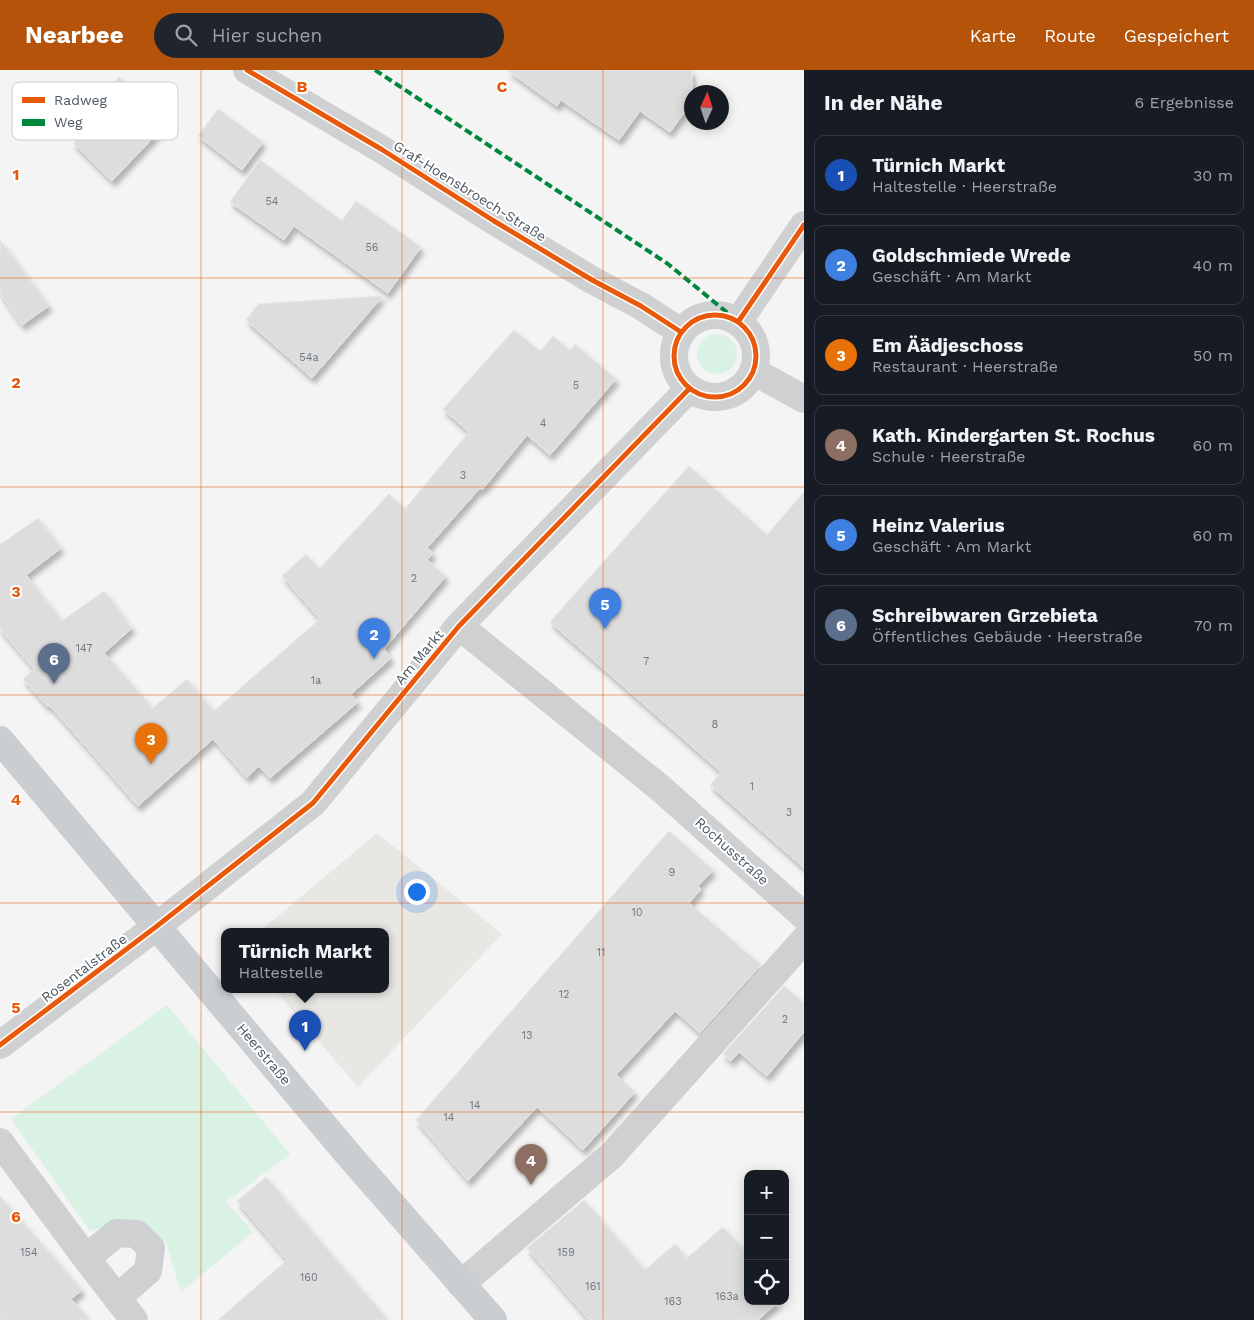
<!DOCTYPE html>
<html lang="de">
<head>
<meta charset="utf-8">
<style>
  :root { --surface:#171b24; --page:#20242c; --text:#f1f3f6; --muted:#9ea1a6; --line:#363941; --accent:#b45309 }
  body { margin:0; font-family:"Work Sans",sans-serif; background:var(--page); color:var(--text) }
  .controls { position:absolute; right:15px; bottom:15px; display:grid; overflow:hidden; border-radius:10px; box-shadow:0 2px 12px #0003 }
  .controls button { width:45px; height:45px; display:grid; place-items:center; padding:0; border:0; border-bottom:1px solid var(--line); background:var(--surface); color:var(--text); font:25px sans-serif }
  .compass { position:absolute; left:684px; top:15px; width:45px; height:45px; border-radius:50%; background:var(--surface); box-shadow:0 2px 12px #0003; rotate:3deg }
  .you { position:absolute; left:416px; top:821px; width:18px; height:18px; margin:-12px; border:4px solid #fff; border-radius:50%; background:#1a73e8; box-shadow:0 0 0 8px #1a73e833 }
  .badge { display:grid; place-items:center; width:32px; height:32px; border-radius:50%; background:var(--accent); color:#fff; font-size:16px; font-weight:700 }
  .pin { position:absolute; translate:-50% -41px; filter:drop-shadow(0 1px 2px #0008) }
  .pin::after { content:''; position:absolute; top:26px; width:18px; height:15px; background:inherit; clip-path:polygon(0 0,100% 0,50% 100%) }
  .popup { position:absolute; left:221px; top:858px; width:168px; height:65px; box-sizing:border-box; display:grid; place-content:center; border-radius:10px; background:var(--surface); filter:drop-shadow(0 1px 4px #0005); font-size:16px; white-space:nowrap; color:var(--muted) }
  .popup b { font-size:19px; color:var(--text) }
  .popup::after { content:''; position:absolute; left:50%; top:100%; margin-left:-10px; border:10px solid transparent; border-top-color:var(--surface) }
  .list { margin:0; padding:0; list-style:none }
  h2 { display:flex; justify-content:space-between; align-items:center; height:65px; margin:0; padding:0 20px; font-size:21px }
  h2 small { font-size:16px; font-weight:400; color:var(--muted) }
  .list li { display:grid; grid-template-columns:32px 1fr auto; gap:15px; align-items:center; box-sizing:border-box; height:80px; margin:0 10px 10px; padding:0 10px; border:1px solid var(--line); border-radius:10px }
  .list b { display:block; font-size:19px; white-space:nowrap }
  .list p { margin:0; font-size:16px; white-space:nowrap; color:var(--muted) }
  .list em { font-size:16px; font-style:normal; color:var(--muted) }
  .icon { flex:none; width:28px; height:28px; fill:none; stroke:currentColor; stroke-width:2; stroke-linecap:round; stroke-linejoin:round }
  .map { position:relative; flex:none; width:804px; height:1250px; overflow:hidden }
  header { display:flex; align-items:center; gap:30px; box-sizing:border-box; height:70px; padding:0 25px; background:var(--accent); color:#fff }
  header strong { font-size:24px }
  nav { display:flex; gap:28px; margin-inline-start:auto; font-size:18px }
  .search { width:350px; height:45px; background:var(--page); display:flex; align-items:center; gap:12px; box-sizing:border-box; padding:0 18px; border-radius:28px; color:var(--muted); font-size:19px }
  main { display:flex }
  aside { flex:1; background:var(--surface) }
  .map>svg:first-child { display:block }
  .commercial { fill:#e8e7e3 }
  .grass { fill:#d9f2e3 }
  .building { fill:#ddddde; stroke:#e5e6e7; filter:url(#shadow) }
  .lines { fill:none; stroke-linecap:round; stroke-linejoin:round }
  .minor { stroke:#ced0d2; stroke-width:28 }
  .major { stroke:#caced1; stroke-width:28 }
  .quiet { stroke:#00873e; stroke-width:4; stroke-dasharray:8 4; stroke-linecap:butt }
  .cycleway-casing { stroke:#fff; stroke-width:8 }
  .cycleway { stroke:#e8590c; stroke-width:5 }
  .grid { fill:none; stroke:#e8590c; stroke-width:1; stroke-opacity:0.55 }
  .labels { text-anchor:middle; stroke-width:4; stroke-linejoin:round; paint-order:stroke }
  .number-label { font-size:11px; fill:#707881 }
  .street-label { font-size:14px; fill:#4a5661; stroke:#fff }
  .key { fill:#fff; stroke:#c9ccd0; stroke-width:1 }
  .key-label { font-size:14px; fill:#4a5661 }
  .grid-label { font-size:16px; text-anchor:middle; font-weight:bold; fill:#e8590c; stroke:#fff; stroke-width:4; stroke-linejoin:round; paint-order:stroke }
</style>
</head>
<body>
<header>
<strong>Nearbee</strong>
<div class="search"><svg class="icon" aria-label="search" viewBox="0 0 24 24"><circle cx="10" cy="10" r="6"/><path d="M15 15l6 6"/></svg>Hier suchen</div>
<nav><a>Karte</a><a>Route</a><a>Gespeichert</a></nav>
</header>
<main>
<div class="map">
<svg width="804" height="1250" viewBox="0 0 804 1250">
  <defs>
    <filter id="shadow"><feDropShadow dx="3" dy="5.5" stdDeviation="2.5" flood-color="#0004"/></filter>
  </defs>
  <rect width="100%" height="100%" fill="#f4f4f4"/>
  <path class="commercial" d="M377 763 502 864 358 1017 275 920H385V862H259Z"/>
  <path class="grass" d="M697 284a20 20 0 1 1 40 0a20 20 0 1 1-40 0Z
    M167 935 290 1084 226 1132 253 1162 181 1222 166 1173 135 1150 90 1161 11 1049Z"/>
  <path class="building" d="M507 0H692V32L670 62 640 41 619 70 561 30 557 36Z
    M119 7 167 53 112 111 73 73 91 54 73 36 96 12 105 21Z
    M218 39 263 72 242 100 198 66Z
    M260 90 342 151 356 131 421 177 388 223 294 156 284 170 230 132Z
    M0 170 49 236 22 255 0 223Z
    M383 226 312 308 246 250 258 234Z
    M514 260 540 281 553 266 570 280 575 274 616 309 550 385 527 365 482 420 480 418 427 478 433 483 427 490 446 506 384 579 391 588 351 624 358 632 270 708 259 696 247 708 213 669 138 736 89 680 50 636H47L23 609 34 599 0 559V472L1 474 38 448 61 478 26 505 62 551 104 521 132 558 104 583 153 638 187 609 214 641 320 549 282 506 306 484 319 499 389 424 405 439 469 362 443 339Z
    M689 396 767 465 804 422V798L710 715 721 702 550 552Z
    M669 761 713 800 698 816 701 819 689 833 761 895 700 963 675 941 616 1005 635 1022 583 1080 537 1037 468 1111 416 1050Z
    M784 916 804 933V962L767 1006 739 982 731 991 723 984Z
    M266 1107 315 1165 388 1250H218L287 1190 237 1131Z
    M0 1126 82 1220 71 1229 90 1250H0Z
    M584 1130 645 1200 675 1174 687 1188 723 1157 748 1185V1231H779L758 1250H589L527 1178Z"/>
  <g class="lines">
    <path class="minor" d="M247 0 381 79 494 151 592 210 641 236 681 262
      M674 286a41 41 0 1 1 82 0a41 41 0 1 1-82 0Z
      M738 252 804 155
      M753 301 804 329
      M459 556 659 717 804 846
      M0 975 157 856 313 733 459 556 689 319
      M0 1072 86 1188 117 1163 137 1164 151 1178 148 1201 117 1228
      M86 1188 134 1250
      M461 1214 612 1085 804 870"/>
    <path class="major" d="M0 670 347 1083 493 1250"/>
    <path class="quiet" d="M375 0 668 194 730 245"/>
    <g class="cycleway-casing">
      <path id="cycleway" d="M247 0 381 79 494 151 592 210 641 236 681 262
        M674 286a41 41 0 1 1 82 0a41 41 0 1 1-82 0Z
        M738 252 804 155
        M0 975 157 856 313 733 459 556 689 319"/>
    </g>
    <use href="#cycleway" class="cycleway"/>
  </g>
  <path class="grid" d="M201 0V1250M402 0V1250M603 0V1250M0 208H804M0 417H804M0 625H804M0 833H804M0 1042H804"/>
  <g class="labels">
    <g class="number-label">
      <text x="272" y="135">54</text>
      <text x="372" y="181">56</text>
      <text x="309" y="291">54a</text>
      <text x="576" y="319">5</text>
      <text x="543" y="357">4</text>
      <text x="463" y="409">3</text>
      <text x="414" y="512">2</text>
      <text x="84" y="582">147</text>
      <text x="646" y="595">7</text>
      <text x="316" y="614">1a</text>
      <text x="715" y="658">8</text>
      <text x="752" y="720">1</text>
      <text x="789" y="746">3</text>
      <text x="672" y="806">9</text>
      <text x="637" y="846">10</text>
      <text x="601" y="886">11</text>
      <text x="564" y="928">12</text>
      <text x="785" y="953">2</text>
      <text x="527" y="969">13</text>
      <text x="475" y="1039">14</text>
      <text x="449" y="1051">14</text>
      <text x="29" y="1186">154</text>
      <text x="566" y="1186">159</text>
      <text x="309" y="1211">160</text>
      <text x="593" y="1220">161</text>
      <text x="727" y="1230">163a</text>
      <text x="673" y="1235">163</text>
    </g>
    <g class="street-label">
      <text transform="translate(470 121) rotate(32)" y="5">Graf-Hoensbroech-Straße</text>
      <text transform="translate(419 587) rotate(-50)" y="5">Am Markt</text>
      <text transform="translate(732 781) rotate(42)" y="5">Rochusstraße</text>
      <text transform="translate(84 898) rotate(-37)" y="5">Rosentalstraße</text>
      <text transform="translate(264 984) rotate(50)" y="5">Heerstraße</text>
    </g>
  </g>
  <rect x="12" y="12" width="166" height="58" rx="8" class="key"/>
  <rect x="22" y="27" width="23" height="6" fill="#e8590c"/>
  <rect x="22" y="49" width="23" height="7" fill="#00873e"/>
  <g class="key-label">
    <text x="54" y="35">Radweg</text>
    <text x="54" y="57">Weg</text>
  </g>
  <g class="grid-label">
    <text x="302" y="22">B</text>
    <text x="502" y="22">C</text>
    <text x="16" y="110">1</text>
    <text x="16" y="318">2</text>
    <text x="16" y="527">3</text>
    <text x="16" y="735">4</text>
    <text x="16" y="943">5</text>
    <text x="16" y="1152">6</text>
  </g>
</svg>
<div class="controls">
<button>+</button>
<button>−</button>
<button><svg class="icon" aria-label="locate" viewBox="0 0 24 24"><circle cx="12" cy="12" r="6"/><path d="M12 2v4M12 18v4M2 12h4M18 12h4"/></svg></button>
</div>
<svg class="compass" viewBox="-18 -18 36 36"><path d="M0-13l5 13h-10z" fill="#e53935"/><path d="M0 13l5-13h-10z" fill="#9ea1a6"/></svg>
<div class="you"></div>
<div class="pin badge" style="left:305px;top:981px;background:#1a4fb4">1</div>
<div class="popup"><b>Türnich Markt</b>Haltestelle</div>
<div class="pin badge" style="left:374px;top:589px;background:#3f7fe0">2</div>
<div class="pin badge" style="left:151px;top:694px;background:#e8710a">3</div>
<div class="pin badge" style="left:531px;top:1115px;background:#8d6e63">4</div>
<div class="pin badge" style="left:605px;top:559px;background:#3f7fe0">5</div>
<div class="pin badge" style="left:54px;top:614px;background:#5c6f8a">6</div>
</div>
<aside>
<h2>In der Nähe<small>6 Ergebnisse</small></h2>
<ul class="list">
<li><span class="badge" style="background:#1a4fb4">1</span><div><b>Türnich Markt</b><p>Haltestelle · Heerstraße</p></div><em>30 m</em></li>
<li><span class="badge" style="background:#3f7fe0">2</span><div><b>Goldschmiede Wrede</b><p>Geschäft · Am Markt</p></div><em>40 m</em></li>
<li><span class="badge" style="background:#e8710a">3</span><div><b>Em Äädjeschoss</b><p>Restaurant · Heerstraße</p></div><em>50 m</em></li>
<li><span class="badge" style="background:#8d6e63">4</span><div><b>Kath. Kindergarten St. Rochus</b><p>Schule · Heerstraße</p></div><em>60 m</em></li>
<li><span class="badge" style="background:#3f7fe0">5</span><div><b>Heinz Valerius</b><p>Geschäft · Am Markt</p></div><em>60 m</em></li>
<li><span class="badge" style="background:#5c6f8a">6</span><div><b>Schreibwaren Grzebieta</b><p>Öffentliches Gebäude · Heerstraße</p></div><em>70 m</em></li>
</ul>
</aside>
</main>
</body>
</html>
